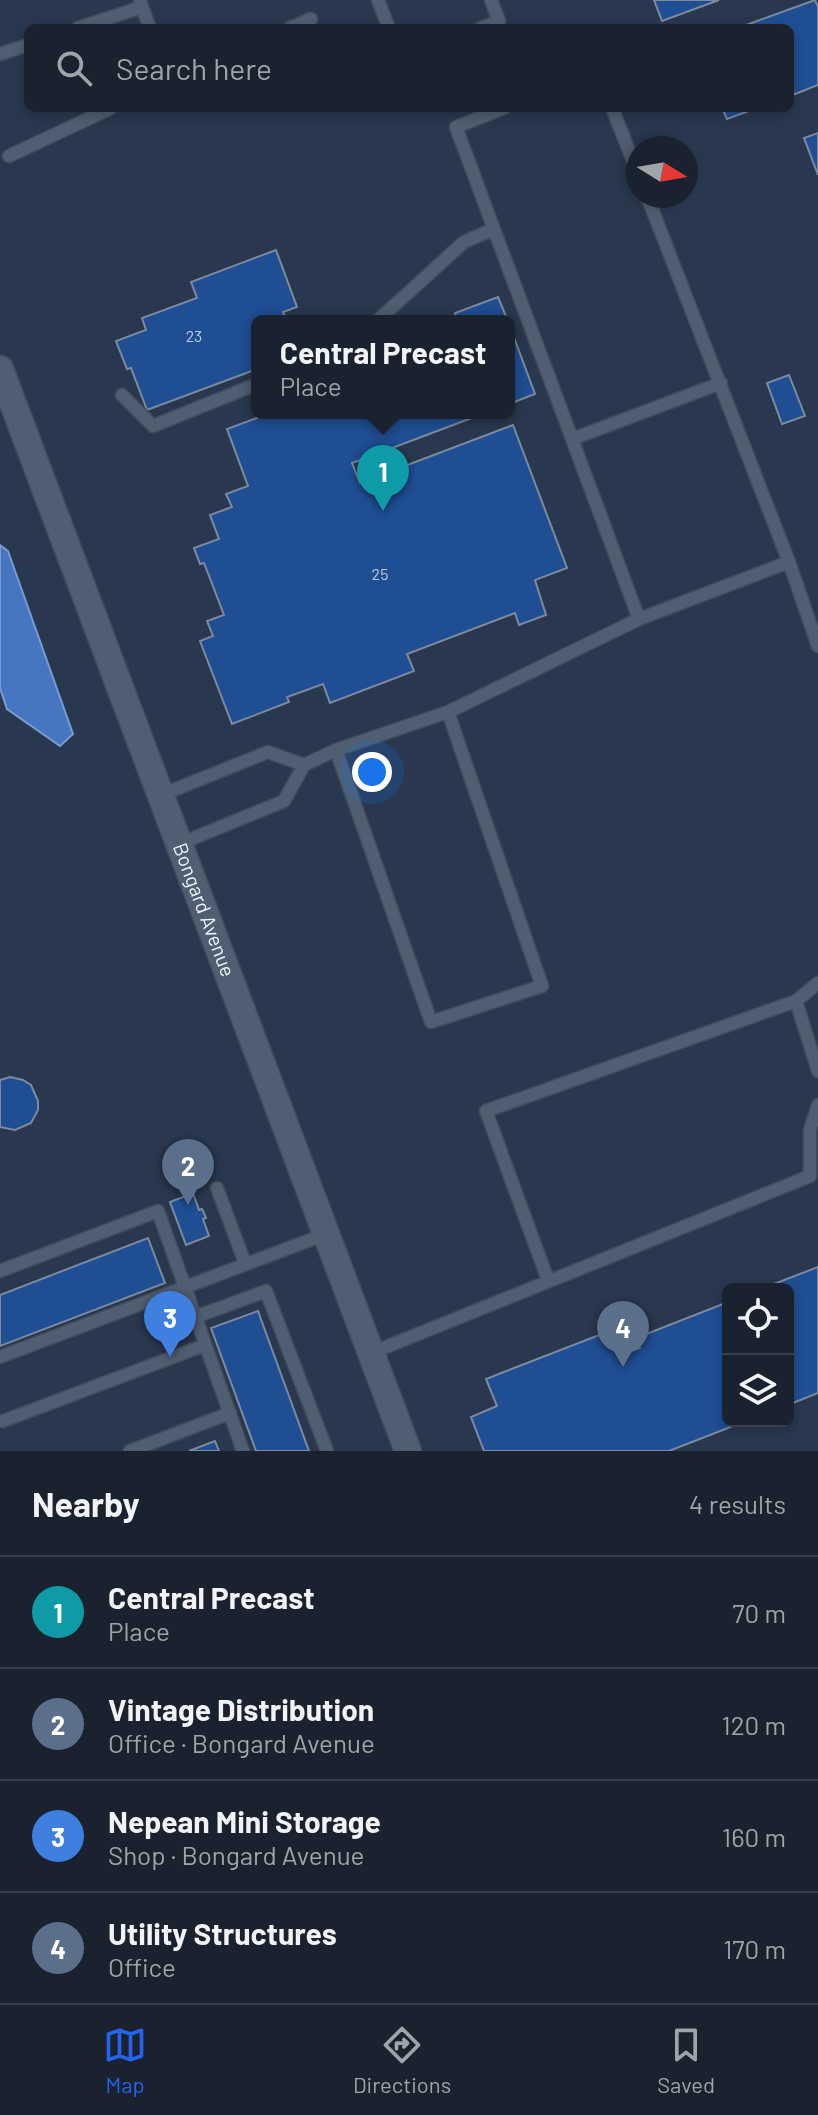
<!DOCTYPE html>
<html lang="en">
<head>
<meta charset="utf-8">
<style>
  :root { --surface:#1a222f; --page:#272f3b; --text:#f1f3f6; --muted:#9fa4aa; --line:#383f4b; --accent:#2563eb }
  body { margin:0; font-family:Barlow,sans-serif; background:var(--page); color:var(--text) }
  .controls { position:absolute; right:24px; bottom:24px; display:grid; overflow:hidden; border-radius:12px; box-shadow:0 4px 12px #0003 }
  .controls button { width:72px; height:72px; display:grid; place-items:center; padding:0; border:0; border-bottom:2px solid var(--line); background:var(--surface); color:var(--text); font:40px sans-serif }
  .compass { position:absolute; left:626px; top:136px; width:72px; height:72px; border-radius:50%; background:var(--surface); box-shadow:0 4px 12px #0003; rotate:101deg }
  .you { position:absolute; left:372px; top:772px; width:28px; height:28px; margin:-20px; border:6px solid #fff; border-radius:50%; background:#1a73e8; box-shadow:0 0 0 12px #1a73e833 }
  .badge { display:grid; place-items:center; width:52px; height:52px; border-radius:50%; background:var(--accent); color:#fff; font-size:26px; font-weight:700 }
  .pin { position:absolute; translate:-50% -66px; filter:drop-shadow(0 2px 4px #0008) }
  .pin::after { content:''; position:absolute; top:42px; width:28px; height:24px; background:inherit; clip-path:polygon(0 0,100% 0,50% 100%) }
  .popup { position:absolute; left:251px; top:315px; width:264px; height:104px; box-sizing:border-box; display:grid; place-content:center; border-radius:12px; background:var(--surface); filter:drop-shadow(0 2px 6px #0005); font-size:26px; white-space:nowrap; color:var(--muted) }
  .popup b { font-size:30px; color:var(--text) }
  .popup::after { content:''; position:absolute; left:50%; top:100%; margin-left:-16px; border:16px solid transparent; border-top-color:var(--surface) }
  .list { margin:0; padding:0; list-style:none }
  h2 { display:flex; justify-content:space-between; align-items:center; height:104px; margin:0; padding:0 32px; font-size:34px }
  h2 small { font-size:26px; font-weight:400; color:var(--muted) }
  .list li { display:grid; grid-template-columns:52px 1fr auto; gap:24px; align-items:center; box-sizing:border-box; height:112px; padding:0 32px; border-top:2px solid var(--line) }
  .list b { display:block; font-size:30px; white-space:nowrap }
  .list p { margin:0; font-size:26px; white-space:nowrap; color:var(--muted) }
  .list em { font-size:26px; font-style:normal; color:var(--muted) }
  .icon { flex:none; width:44px; height:44px; fill:none; stroke:currentColor; stroke-width:2; stroke-linecap:round; stroke-linejoin:round }
  .map { position:relative; flex:none; width:818px; height:1451px; overflow:hidden }
  .search { position:absolute; background:var(--surface); box-shadow:0 4px 12px #0003; left:24px; right:24px; top:24px; height:88px; display:flex; align-items:center; gap:20px; box-sizing:border-box; padding:0 28px; border-radius:12px; color:var(--muted); font-size:30px }
  .sheet { height:552px; background:var(--surface) }
  nav { display:flex; justify-content:space-around; align-items:center; box-sizing:border-box; height:112px; border-top:2px solid var(--line); background:var(--surface); font-size:22px; color:var(--muted) }
  nav a { display:grid; justify-items:center; gap:4px }
  nav .on { color:var(--accent) }
  .map>svg:first-child { display:block }
  .built { fill:#29384f; fill-rule:evenodd }
  .water { fill:#4676bf; stroke:#789cd2; stroke-width:2 }
  .building { fill:#1f4e93; stroke:#7c8aa0; stroke-width:2 }
  .lines { fill:none; stroke-linecap:round; stroke-linejoin:round }
  .lane-casing { stroke:#414c5a; stroke-width:15 }
  .street-casing { stroke:#414c5a; stroke-width:29 }
  .lane { stroke:#505e71; stroke-width:12 }
  .street { stroke:#505e71; stroke-width:26 }
  .labels { text-anchor:middle; stroke-width:7; stroke-linejoin:round; paint-order:stroke }
  .number-label { font-size:16px; fill:#bacbe3 }
  .street-label { font-size:20px; fill:#eef5fe; stroke:#222e3f }
</style>
</head>
<body>
<div class="map">
<svg width="818" height="1451" viewBox="0 0 818 1451">
  <rect width="100%" height="100%" fill="#222e3f"/>
  <path class="built" d="M0 0H818V1451H0ZM28 28H790V108H28ZM638 148H686V196H638ZM257 321H509V413H257ZM728 1289H788V1421H728Z"/>
  <path class="water" d="M0 545 8 551 73 734 60 746 7 709 0 688Z"/>
  <path class="building" d="M654 0H719L662 21Z
    M815 0 818 7V85L790 96V28H738Z
    M722 108H757L727 119Z
    M818 133V175L804 138Z
    M276 250 297 307 283 312 287 321H257V369L147 410 131 368 127 369 116 341 146 330 142 318 197 298 191 282Z
    M498 297 508 321H458L455 313Z
    M509 324 535 394 509 404Z
    M789 375 805 416 782 424 767 383Z
    M270 413H485L352 463 360 483 513 425 567 568 535 580 546 615 519 625 515 613 407 654 414 671 330 703 323 684 287 697 289 702 232 724 200 641 213 636 207 621 224 615 204 563 200 564 194 548 219 539 210 515 232 507 226 494 248 486 227 429Z
    M10 1077 23 1080 31 1085 38 1101V1110L31 1123 15 1130 0 1127V1080Z
    M193 1193 199 1210 202 1209 206 1218 203 1219 209 1236 186 1245 170 1202Z
    M148 1238 165 1283 0 1346V1295Z
    M818 1267V1393L788 1405V1289H761Z
    M728 1302V1421H746L669 1451H484L471 1417 497 1406 486 1379 612 1330 622 1355 640 1348 636 1338Z
    M258 1311 309 1451H256L211 1328Z
    M215 1441 219 1451H189Z"/>
  <g class="lines">
    <g class="lane-casing">
      <path id="lane" d="M378 0 389 28
        M142 7 150 28
        M78 28 142 7 140 0
        M290 28 311 19
        M481 28 499 21 491 0
        M0 54 28 45
        M504 108 456 127 639 619
        M612 108 638 173
        M9 156 111 108
        M647 196 789 562
        M377 321 464 242 494 229
        M122 395 153 426 257 384
        M572 439 721 383
        M336 750 431 1022 542 986 448 712
        M161 795 268 752 304 765
        M179 844 284 801 304 765 336 750 448 712 639 619 789 562 818 646
        M796 1001 818 983
        M217 1188 245 1263
        M0 1271 158 1211 243 1451
        M548 1280 486 1111 796 1001 818 1071
        M195 1317 266 1291 327 1451
        M371 1353 810 1176V1130L818 1105
        M0 1357 326 1234
        M3 1421 205 1345
        M130 1451 230 1413"/>
    </g>
    <g class="street-casing">
      <g id="street">
        <path id="s1" d="M0 369 408 1451"/>
      </g>
    </g>
    <use href="#lane" class="lane"/>
    <use href="#street" class="street"/>
  </g>
  <g class="labels">
    <g class="number-label">
      <text x="194" y="342">23</text>
      <text x="380" y="580">25</text>
    </g>
    <g class="street-label">
      <text dy="7" stroke="none"><textPath href="#s1" startOffset="578">Bongard Avenue</textPath></text>
    </g>
  </g>
</svg>
<div class="controls">
<button><svg class="icon" aria-label="locate" viewBox="0 0 24 24"><circle cx="12" cy="12" r="6"/><path d="M12 2v4M12 18v4M2 12h4M18 12h4"/></svg></button>
<button><svg class="icon" aria-label="layers" viewBox="0 0 24 24"><path d="M12 4l9 5-9 5-9-5zM3 14l9 5 9-5"/></svg></button>
</div>
<svg class="compass" viewBox="-18 -18 36 36"><path d="M0-13l5 13h-10z" fill="#e53935"/><path d="M0 13l5-13h-10z" fill="#9fa4aa"/></svg>
<div class="you"></div>
<div class="pin badge" style="left:383px;top:511px;background:#0f9aa8">1</div>
<div class="popup"><b>Central Precast</b>Place</div>
<div class="pin badge" style="left:188px;top:1205px;background:#5c6f8a">2</div>
<div class="pin badge" style="left:170px;top:1357px;background:#3f7fe0">3</div>
<div class="pin badge" style="left:623px;top:1367px;background:#5c6f8a">4</div>
<div class="search"><svg class="icon" aria-label="search" viewBox="0 0 24 24"><circle cx="10" cy="10" r="6"/><path d="M15 15l6 6"/></svg>Search here</div>
</div>
<section class="sheet">
<h2>Nearby<small>4 results</small></h2>
<ul class="list">
<li><span class="badge" style="background:#0f9aa8">1</span><div><b>Central Precast</b><p>Place</p></div><em>70 m</em></li>
<li><span class="badge" style="background:#5c6f8a">2</span><div><b>Vintage Distribution</b><p>Office · Bongard Avenue</p></div><em>120 m</em></li>
<li><span class="badge" style="background:#3f7fe0">3</span><div><b>Nepean Mini Storage</b><p>Shop · Bongard Avenue</p></div><em>160 m</em></li>
<li><span class="badge" style="background:#5c6f8a">4</span><div><b>Utility Structures</b><p>Office</p></div><em>170 m</em></li>
</ul>
</section>
<nav>
<a class="on"><svg class="icon" aria-label="map" viewBox="0 0 24 24"><path d="M3 6l6-2 6 2 6-2v14l-6 2-6-2-6 2zM9 4v14M15 6v14"/></svg>Map</a>
<a><svg class="icon" aria-label="directions" viewBox="0 0 24 24"><path d="M12 3l9 9-9 9-9-9zM9 14v-3h6M13 9l2 2-2 2"/></svg>Directions</a>
<a><svg class="icon" aria-label="saved" viewBox="0 0 24 24"><path d="M7 4h10v16l-5-4-5 4z"/></svg>Saved</a>
</nav>
</body>
</html>
